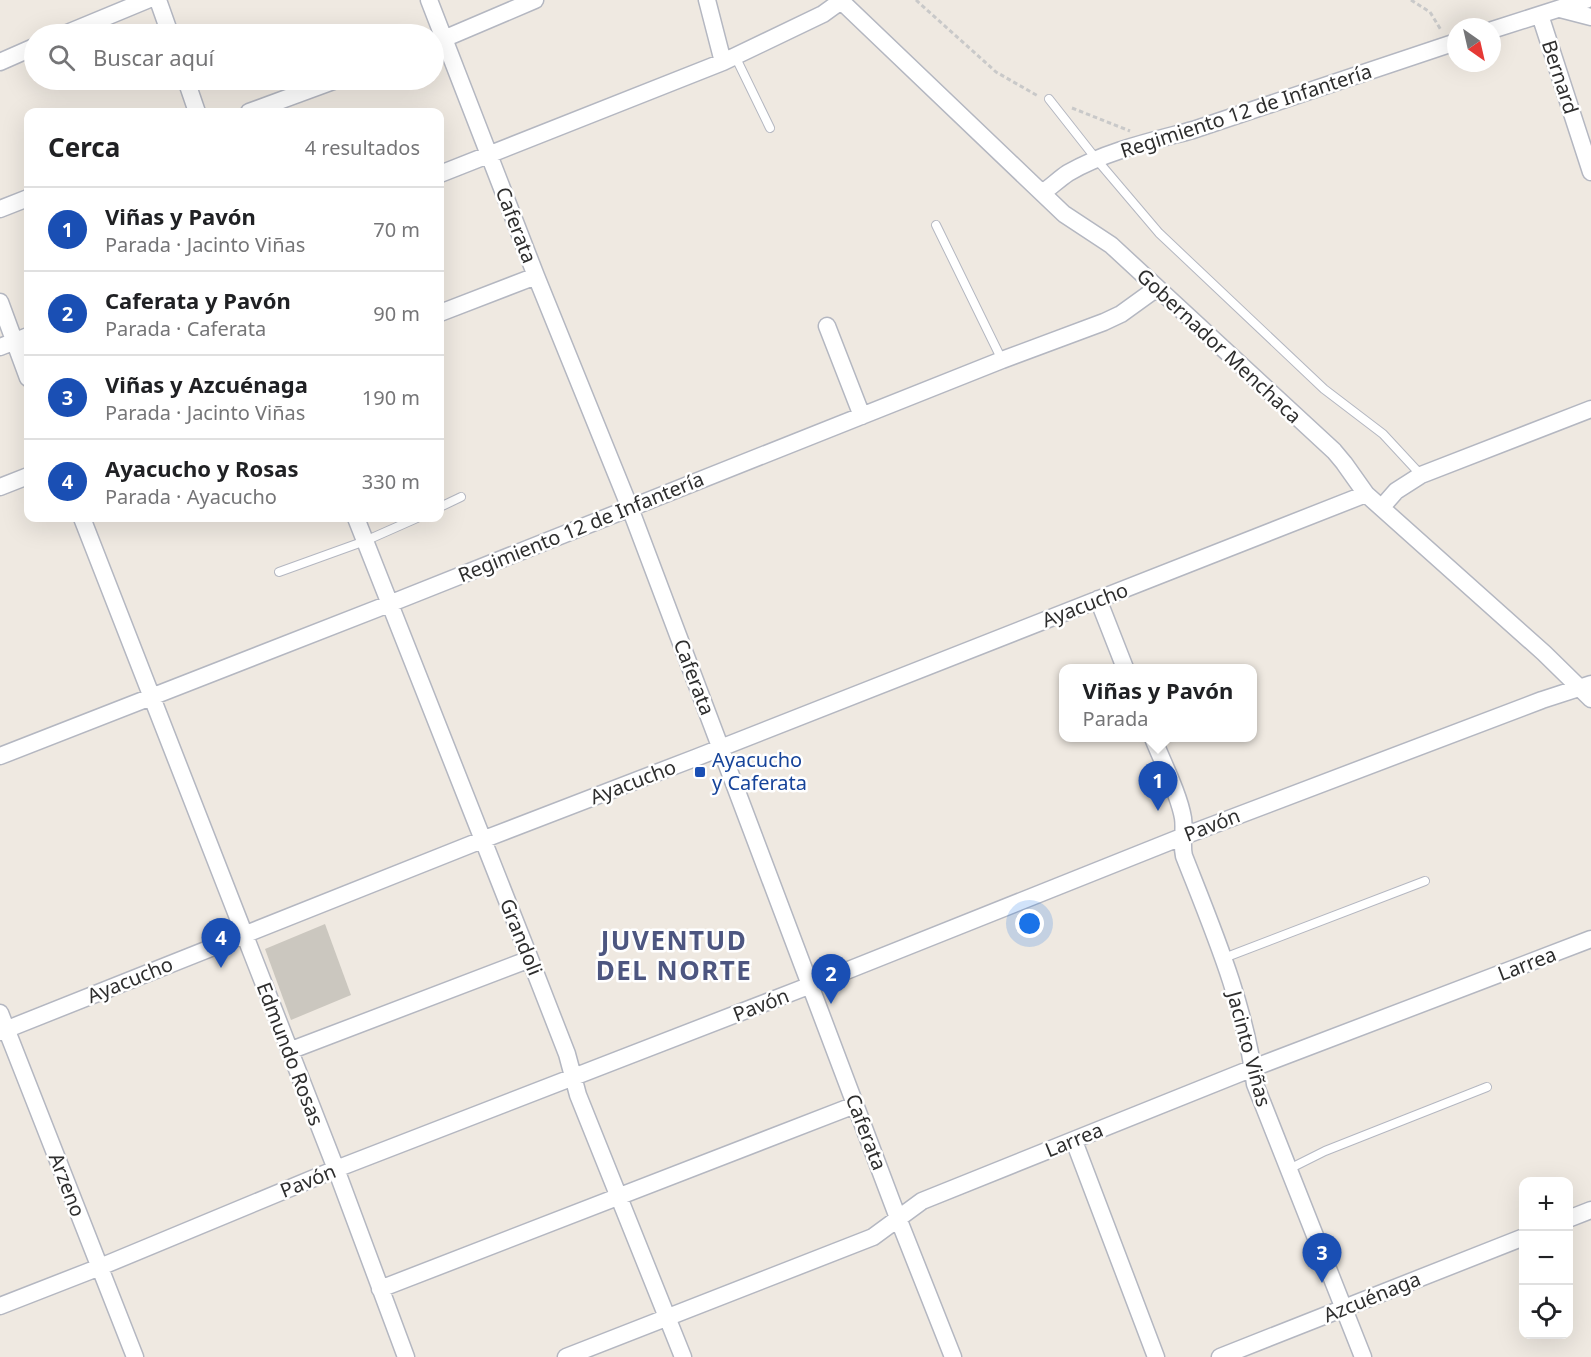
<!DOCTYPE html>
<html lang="es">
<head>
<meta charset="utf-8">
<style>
  :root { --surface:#fff; --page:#f6f6f6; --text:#202124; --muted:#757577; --line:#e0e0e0; --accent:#111827 }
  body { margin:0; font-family:"Noto Sans",sans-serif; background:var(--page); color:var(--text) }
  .controls { position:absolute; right:18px; bottom:18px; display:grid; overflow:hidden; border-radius:12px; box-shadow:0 6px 24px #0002 }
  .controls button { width:54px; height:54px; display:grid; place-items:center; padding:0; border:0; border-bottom:2px solid var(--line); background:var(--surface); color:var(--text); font:30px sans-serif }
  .compass { position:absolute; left:1447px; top:18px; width:54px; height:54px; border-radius:50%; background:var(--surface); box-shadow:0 6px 24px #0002; rotate:146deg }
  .you { position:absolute; left:1030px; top:924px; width:21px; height:21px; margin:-15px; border:4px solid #fff; border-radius:50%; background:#1a73e8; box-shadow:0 0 0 9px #1a73e833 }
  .badge { display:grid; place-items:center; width:39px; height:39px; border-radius:50%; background:var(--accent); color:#fff; font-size:20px; font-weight:700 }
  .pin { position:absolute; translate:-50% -50px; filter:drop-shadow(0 2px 3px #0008) }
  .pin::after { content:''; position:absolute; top:32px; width:21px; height:18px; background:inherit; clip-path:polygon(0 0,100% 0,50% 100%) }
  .popup { position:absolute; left:1059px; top:664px; width:198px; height:78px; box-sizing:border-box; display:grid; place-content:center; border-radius:12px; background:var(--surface); filter:drop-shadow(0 2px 4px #0005); font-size:20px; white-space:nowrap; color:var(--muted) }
  .popup b { font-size:22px; color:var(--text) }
  .popup::after { content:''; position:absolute; left:50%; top:100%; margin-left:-12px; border:12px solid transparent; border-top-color:var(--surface) }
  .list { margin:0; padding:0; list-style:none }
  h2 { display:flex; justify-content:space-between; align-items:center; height:78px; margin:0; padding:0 24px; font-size:26px }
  h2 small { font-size:20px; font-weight:400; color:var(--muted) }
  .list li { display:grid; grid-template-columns:39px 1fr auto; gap:18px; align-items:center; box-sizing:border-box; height:84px; padding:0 24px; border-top:2px solid var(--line) }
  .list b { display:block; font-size:22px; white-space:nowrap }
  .list p { margin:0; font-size:20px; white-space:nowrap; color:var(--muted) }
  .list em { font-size:20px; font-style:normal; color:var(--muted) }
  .icon { flex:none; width:33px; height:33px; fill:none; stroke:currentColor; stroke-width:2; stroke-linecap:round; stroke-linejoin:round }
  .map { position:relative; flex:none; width:1591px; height:1357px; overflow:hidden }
  .search { position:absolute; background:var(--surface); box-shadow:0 6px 24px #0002; left:24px; top:24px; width:420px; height:66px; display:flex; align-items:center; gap:15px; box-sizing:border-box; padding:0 21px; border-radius:33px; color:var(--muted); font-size:22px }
  .panel { position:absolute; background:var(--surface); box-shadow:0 6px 24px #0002; left:24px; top:108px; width:420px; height:414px; border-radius:12px }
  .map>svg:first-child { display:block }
  .building { fill:#cbc7bf }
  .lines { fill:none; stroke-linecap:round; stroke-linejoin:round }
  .lane-casing { stroke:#b4b7c1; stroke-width:10 }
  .street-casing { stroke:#b4b7c1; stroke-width:19 }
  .path { stroke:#c9c9c9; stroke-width:3; stroke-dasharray:4.5 3; stroke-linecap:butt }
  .lane { stroke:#fff; stroke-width:8 }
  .street { stroke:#fff; stroke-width:16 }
  .transit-dot { fill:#1a4fb4; stroke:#fff; stroke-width:2 }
  .labels { text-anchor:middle; stroke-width:5; stroke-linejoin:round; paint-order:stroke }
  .street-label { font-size:20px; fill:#2e2e2e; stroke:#fff }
  .transit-label { font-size:20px; fill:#164399; stroke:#fff; text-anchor:start }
  .district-label { font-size:26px; font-weight:bold; letter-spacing:1.5px; fill:#4d5680; stroke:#fff }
</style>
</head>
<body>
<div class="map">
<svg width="1591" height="1357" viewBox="0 0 1591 1357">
  <rect width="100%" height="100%" fill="#efe9e1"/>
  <path class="building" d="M325 924 351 995 291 1020 265 949Z"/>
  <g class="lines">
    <g class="lane-casing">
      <path id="lane" d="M735 56 770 128
        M1049 99 1097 160 1159 233 1324 389 1383 434 1421 475
        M936 225 1002 360
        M440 507 461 497
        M279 572 365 541 417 518
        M1224 958 1425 881
        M1289 1169 1325 1151 1487 1087"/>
    </g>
    <g class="street-casing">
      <path id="street" d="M158 0 170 34
        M429 0 536 276 630 508 898 1218 953 1357
        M707 0 723 62
        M840 0 1064 214 1111 245 1334 451 1344 463 1366 494 1544 653 1591 699
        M1560 9 1591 17
        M1540 15 1591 172
        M1492 30 1586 0
        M65 34 147 0
        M434 43 535 0
        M0 62 34 47
        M186 80 197 112
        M249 112 336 80
        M440 174 723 62 823 14 841 1
        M1042 193C1051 187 1059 179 1068 173 1106 151 1152 141 1193 130L1456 42
        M0 209 28 198
        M0 302 28 378
        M440 313 536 276
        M827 326 862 416
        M0 347 28 336
        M0 487 28 476
        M1382 507 1396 491 1421 475 1591 409
        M82 518 336 1169 406 1357
        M356 518 530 959 567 1054 578 1095 683 1357
        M1098 599 1125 668
        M1153 738C1162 761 1179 794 1183 818 1185 831 1181 843 1184 856 1213 930 1245 1004 1255 1084L1363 1357
        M0 756 389 604 1002 360 1104 322 1121 314 1157 288
        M0 1013 135 1357
        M0 1032 482 840 695 758 1366 494
        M289 1051 530 959
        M1074 1141 1156 1357
        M1568 1219 1591 1210
        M380 1289 855 1105
        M0 1306 100 1267 336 1169 811 985 1184 836 1542 700 1591 684
        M566 1357 873 1237 922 1201 1253 1068 1591 939
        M1220 1357 1524 1237"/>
    </g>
    <path class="path" d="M916 0 996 72 1038 96
      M1411 0 1430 12 1441 30
      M1072 108 1130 131"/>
    <use href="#lane" class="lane"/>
    <use href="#street" class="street"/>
  </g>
  <rect class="transit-dot" x="694" y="766" width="12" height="12" rx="3"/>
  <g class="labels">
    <g class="street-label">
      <text transform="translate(1560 77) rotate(72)" y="7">Bernard</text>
      <text transform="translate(1246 111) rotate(-18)" y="7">Regimiento 12 de Infantería</text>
      <text transform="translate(516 225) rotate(69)" y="7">Caferata</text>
      <text transform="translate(1219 346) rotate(43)" y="7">Gobernador Menchaca</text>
      <text transform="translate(581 527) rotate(-22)" y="7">Regimiento 12 de Infantería</text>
      <text transform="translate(1085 605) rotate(-21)" y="7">Ayacucho</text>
      <text transform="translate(694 677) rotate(69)" y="7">Caferata</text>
      <text transform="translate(633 782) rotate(-21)" y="7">Ayacucho</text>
      <text transform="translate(1212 825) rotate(-21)" y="7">Pavón</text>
      <text transform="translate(521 937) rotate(68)" y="7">Grandoli</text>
      <text transform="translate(1527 964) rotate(-21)" y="7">Larrea</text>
      <text transform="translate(130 980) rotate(-22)" y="7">Ayacucho</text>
      <text transform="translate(761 1005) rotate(-21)" y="7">Pavón</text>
      <text transform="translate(1249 1049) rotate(75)" y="7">Jacinto Viñas</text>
      <text transform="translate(290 1054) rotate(69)" y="7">Edmundo Rosas</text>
      <text transform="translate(866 1132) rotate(69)" y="7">Caferata</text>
      <text transform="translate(1074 1140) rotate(-22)" y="7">Larrea</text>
      <text transform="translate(308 1181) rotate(-22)" y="7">Pavón</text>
      <text transform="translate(67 1185) rotate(69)" y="7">Arzeno</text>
      <text transform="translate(1372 1297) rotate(-22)" y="7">Azcuénaga</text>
    </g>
    <g class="transit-label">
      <text x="712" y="767">Ayacucho<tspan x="712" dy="23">y Caferata</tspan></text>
    </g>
    <g class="district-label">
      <text x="674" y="950">JUVENTUD<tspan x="674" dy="30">DEL NORTE</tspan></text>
    </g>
  </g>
</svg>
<div class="controls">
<button>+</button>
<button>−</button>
<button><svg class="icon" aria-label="locate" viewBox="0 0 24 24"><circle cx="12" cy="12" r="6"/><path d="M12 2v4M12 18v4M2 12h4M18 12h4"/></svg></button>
</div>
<svg class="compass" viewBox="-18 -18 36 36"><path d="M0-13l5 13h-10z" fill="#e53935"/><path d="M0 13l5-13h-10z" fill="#757577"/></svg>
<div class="you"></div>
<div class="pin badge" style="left:1158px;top:811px;background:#1a4fb4">1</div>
<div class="popup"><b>Viñas y Pavón</b>Parada</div>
<div class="pin badge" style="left:831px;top:1004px;background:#1a4fb4">2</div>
<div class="pin badge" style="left:1322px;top:1283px;background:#1a4fb4">3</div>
<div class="pin badge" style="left:221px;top:968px;background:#1a4fb4">4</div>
<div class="search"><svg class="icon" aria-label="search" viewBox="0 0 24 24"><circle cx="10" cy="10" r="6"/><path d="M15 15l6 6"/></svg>Buscar aquí</div>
<section class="panel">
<h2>Cerca<small>4 resultados</small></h2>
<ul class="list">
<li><span class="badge" style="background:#1a4fb4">1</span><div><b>Viñas y Pavón</b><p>Parada · Jacinto Viñas</p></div><em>70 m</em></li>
<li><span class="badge" style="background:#1a4fb4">2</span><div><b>Caferata y Pavón</b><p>Parada · Caferata</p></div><em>90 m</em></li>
<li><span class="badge" style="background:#1a4fb4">3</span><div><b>Viñas y Azcuénaga</b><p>Parada · Jacinto Viñas</p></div><em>190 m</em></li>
<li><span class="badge" style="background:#1a4fb4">4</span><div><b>Ayacucho y Rosas</b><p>Parada · Ayacucho</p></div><em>330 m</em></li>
</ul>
</section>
</div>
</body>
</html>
